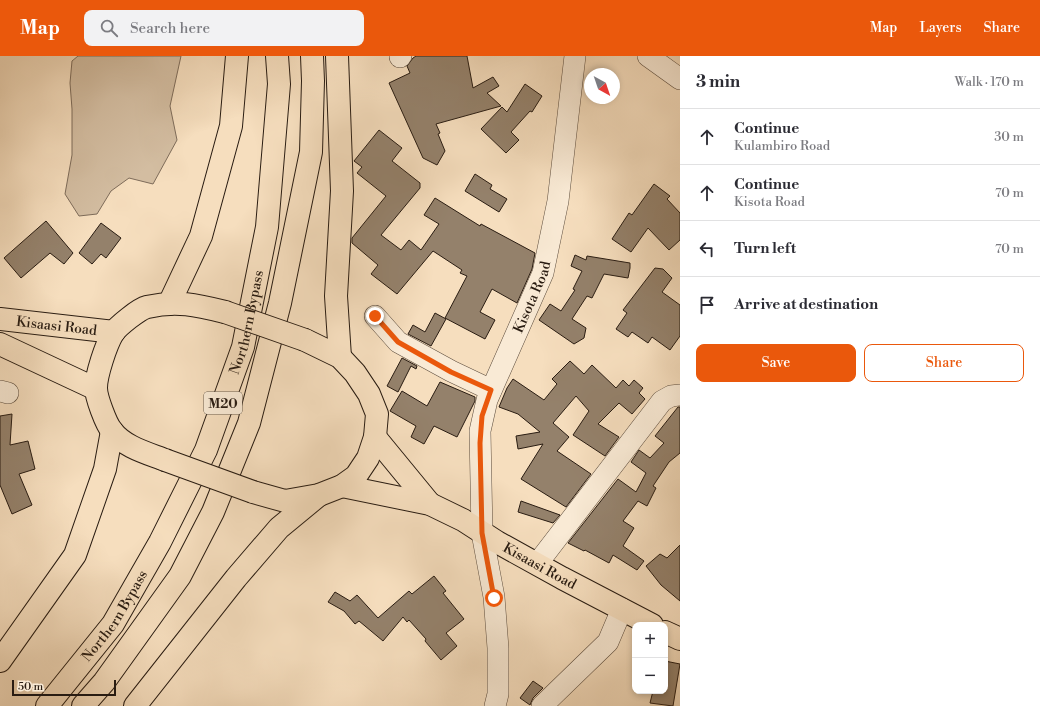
<!DOCTYPE html>
<html lang="en">
<head>
<meta charset="utf-8">
<style>
  :root { --surface:#fff; --page:#f2f2f3; --text:#2b2b33; --muted:#7c7c81; --line:#e1e1e2; --accent:#ea580c }
  body { margin:0; font-family:"Libre Bodoni",serif; background:var(--page); color:var(--text) }
  .controls { position:absolute; right:12px; bottom:12px; display:grid; overflow:hidden; border-radius:8px; box-shadow:0 2px 6px #0003 }
  .controls button { width:36px; height:36px; display:grid; place-items:center; padding:0; border:0; border-bottom:1px solid var(--line); background:var(--surface); color:var(--text); font:20px sans-serif }
  .compass { position:absolute; left:584px; top:12px; width:36px; height:36px; border-radius:50%; background:var(--surface); box-shadow:0 2px 6px #0003; rotate:140deg }
  .scale { position:absolute; left:12px; bottom:10px; width:104px; box-sizing:border-box; padding-left:4px; border:2px solid #291c12; border-top:0; font-size:11px; line-height:14px; white-space:nowrap; color:#291c12; -webkit-text-stroke:3px #f9ead5; paint-order:stroke }
  .stop { position:absolute; width:12px; height:12px; margin:-9px; border:3px solid #ea580c; border-radius:50%; background:#fff }
  .stop.end { background:#ea580c; border-color:#fff; box-shadow:0 1px 4px #0008 }
  .list { margin:0; padding:0; list-style:none }
  h2 { display:flex; justify-content:space-between; align-items:center; height:52px; margin:0; padding:0 16px; font-size:17px }
  h2 small { font-size:13px; font-weight:400; color:var(--muted) }
  .list li { display:grid; grid-template-columns:26px 1fr auto; gap:12px; align-items:center; box-sizing:border-box; height:56px; padding:0 16px; border-top:1px solid var(--line) }
  .list b { display:block; font-size:15px; white-space:nowrap }
  .list p { margin:0; font-size:13px; white-space:nowrap; color:var(--muted) }
  .list em { font-size:13px; font-style:normal; color:var(--muted) }
  .actions { display:flex; gap:8px; padding:12px 16px }
  .actions a { flex:1; padding:9px 0; border:1px solid var(--accent); border-radius:8px; text-align:center; font-size:14px; color:var(--accent) }
  .actions .main { background:var(--accent); color:#fff }
  .icon { flex:none; width:22px; height:22px; fill:none; stroke:currentColor; stroke-width:2; stroke-linecap:round; stroke-linejoin:round }
  .map { position:relative; flex:none; width:680px; height:650px; overflow:hidden }
  header { display:flex; align-items:center; gap:24px; box-sizing:border-box; height:56px; padding:0 20px; background:var(--accent); color:#fff }
  header strong { font-size:19px }
  nav { display:flex; gap:22px; margin-inline-start:auto; font-size:14px }
  .search { width:280px; height:36px; background:var(--page); display:flex; align-items:center; gap:10px; box-sizing:border-box; padding:0 14px; border-radius:8px; color:var(--muted); font-size:15px }
  main { display:flex }
  aside { flex:1; background:var(--surface) }
  .map>svg:first-child { display:block }
  .green { fill:#d3bda1; stroke:#7e6c5a }
  .building { fill:#94816b; stroke:#291c12 }
  .lines { fill:none; stroke-linecap:round; stroke-linejoin:round }
  .minor-casing { stroke:#5c4c3d; stroke-width:22 }
  .major-casing { stroke:#291c12; stroke-width:24 }
  .highway-casing { stroke:#291c12; stroke-width:24 }
  .minor { stroke:#f9ead5; stroke-width:21 }
  .major { stroke:#f6debe; stroke-width:22 }
  .highway { stroke:#f6debe; stroke-width:22 }
  .major-bridge-casing { stroke:#291c12; stroke-width:24; stroke-linecap:butt }
  .major-bridge { stroke:#f6debe; stroke-width:22 }
  .route { stroke:#ea580c; stroke-width:5 }
  .labels { text-anchor:middle; stroke-width:3.5; stroke-linejoin:round; paint-order:stroke }
  .shield { fill:#f9ead5; stroke:#675a4c; stroke-width:1 }
  .shield-label { font-size:13px; font-weight:bold; fill:#291c12 }
  .street-label { font-size:14px; fill:#291c12; stroke:#f9ead5 }
</style>
</head>
<body>
<header>
<strong>Map</strong>
<div class="search"><svg class="icon" aria-label="search" viewBox="0 0 24 24"><circle cx="10" cy="10" r="6"/><path d="M15 15l6 6"/></svg>Search here</div>
<nav><a>Map</a><a>Layers</a><a>Share</a></nav>
</header>
<main>
<div class="map">
<svg width="680" height="650" viewBox="0 0 680 650">
  <rect width="100%" height="100%" fill="#f6debe"/>
  <filter id="stains"><feTurbulence type="fractalNoise" baseFrequency=".005" numOctaves="4"/><feColorMatrix values="0 0 0 0 .2 0 0 0 0 .09 0 0 0 0 .02 0 0 0 .5 -.17"/></filter>
  <radialGradient id="worn" r=".72"><stop offset=".6" stop-color="#630" stop-opacity="0"/><stop offset="1" stop-color="#630" stop-opacity=".3"/></radialGradient>
  <path class="green" d="M78 0H181L170 50 177 84 153 128 129 122 111 135 97 158 79 160 65 138 72 99V53L70 27 72 5Z"/>
  <path class="building" d="M416 0H467L473 32 493 21 499 30 487 37 501 50 436 68 440 77 438 78 445 95 437 109 423 102 389 27 410 17 407 10 413 2Z
    M525 28 542 40 532 56 530 55 511 76 519 84 506 97 481 73 502 51 507 56Z
    M379 74 402 92 392 105 420 127V132L381 179 401 194 409 184 421 194 439 168 424 159 435 142 480 170 481 168 535 197 532 213 517 247 492 233 480 256 495 264 485 283 445 262 467 220 460 217 462 214 433 195 397 238 371 218 378 209 352 187V182L386 140 357 117 362 111 354 105Z
    M475 118 492 129 490 133 507 143 499 156 465 135Z
    M654 128 670 140 667 143 680 157V184L669 194 648 172 631 196 612 183 629 157 632 159Z
    M46 165 73 197 64 208 50 197 21 222 4 202Z
    M101 167 121 182 106 202 101 198 92 208 79 197Z
    M575 199 586 204 587 200 630 207V212L628 222 604 218 592 242 587 240 572 263 586 272 584 282 574 288 539 264 550 248 561 255 575 234 573 233 582 215 571 210Z
    M655 212 663 213 672 222 662 236 680 249V280L670 294 652 281 648 287 632 276 628 281 616 273 627 257 623 254Z
    M435 257 446 263 431 290 408 278 413 269 425 276Z
    M402 302 417 310 416 313 411 310 398 336 387 330Z
    M570 305 584 318 592 309 616 332 623 324 629 330 634 324 643 332 639 337 645 343 632 358 619 347 598 368 619 381 605 400 573 379 589 355 576 340 553 367 569 381 557 395 591 418 566 451 521 423 543 388 518 393 516 380 540 376 518 358 499 351 507 332 513 323 544 344 557 328 552 323Z
    M440 326 475 341V345L457 381 434 370 424 388 411 381 416 370 390 355 402 335 427 350Z
    M678 351H680V397L669 406 653 430 656 432 647 450 638 445 623 465 634 472 623 490 644 505 637 514 613 499 609 507 585 494 584 495 568 487 618 423 636 436 646 417 631 406 639 394 650 402 664 387 655 380Z
    M12 358 10 389 28 385 35 413 19 418 32 449 12 458 0 429V360Z
    M521 445 560 459 553 467 518 456Z
    M680 489V545L661 529 646 510 660 498 667 502Z
    M434 520 446 535 443 537 464 563 446 577 457 590 441 604 425 585 426 583 409 564 407 566 403 561 383 585 359 565 355 568 344 555 328 546 335 536 350 545 357 539 378 562 409 535 412 538Z
    M665 605 680 608 673 650 650 647 653 635H665Z
    M533 625 543 632 533 642 530 649 520 642Z"/>
  <g class="lines">
    <g class="minor-casing">
      <g id="minor">
        <path d="M648 0 680 23"/>
        <path d="M400 1 401 0"/>
        <path d="M375 260 398 286 451 315 491 334"/>
        <path d="M0 335 8 337"/>
        <path d="M537 508 662 345 671 340 680 339"/>
        <path id="s1" d="M495 650 498 638V592L494 541 482 477 480 375 487 344 543 217 558 145 575 0"/>
        <path d="M542 650 608 586 622 553"/>
      </g>
    </g>
    <g class="major-casing">
      <g id="major">
        <path id="s2" d="M0 263 114 276"/>
        <path d="M0 288 96 333"/>
        <path d="M375 381 430 448"/>
        <path d="M165 404C147 397 124 391 112 375 106 368 96 341 96 332 96 319 106 289 113 277 118 270 139 253 147 251 176 244 197 249 225 256"/>
        <path id="s3" d="M342 430 430 448 463 464 497 486 562 522 652 569"/>
        <path d="M253 436 285 445 319 439 342 430 356 420 368 402 375 381 377 358 369 338 355 317 340 301 305 284"/>
        <path d="M665 576 680 583"/>
      </g>
    </g>
    <g class="highway-casing">
      <g id="highway">
        <path d="M337 0 342 135 336 240 340 301"/>
        <path d="M169 248 201 180 231 70 237 0"/>
        <path d="M0 605 75 499 105 413 112 375"/>
        <path id="s4" d="M47 650 113 568 160 486 206 394 243 291 267 171 279 28 277 0"/>
        <path d="M83 650 104 626 180 520 213 456 249 367 280 247 311 96 313 25 312 0"/>
        <path d="M135 650 236 522 279 472 319 439"/>
      </g>
    </g>
    <use href="#minor" class="minor"/>
    <use href="#major" class="major"/>
    <use href="#highway" class="highway"/>
    <g class="major-bridge-casing">
      <path id="major-bridge" d="M225 256 305 284
        M165 404 253 436"/>
    </g>
    <use href="#major-bridge" class="major-bridge"/>
  </g>
  <g class="lines">
    <path class="route" d="M375 260 398 286 451 316 491 334 482 360 480 387 482 477 494 542"/>
  </g>
  <g class="labels">
    <rect class="shield" x="204" y="336" width="38" height="22" rx="3"/>
    <g class="shield-label">
      <text x="223" y="352">M20</text>
    </g>
    <g class="street-label">
      <text dy="5" stroke="none"><textPath href="#s1" startOffset="421">Kisota Road</textPath></text>
      <text dy="5" stroke="none"><textPath href="#s4" startOffset="437">Northern Bypass</textPath></text>
      <text dy="5" stroke="none"><textPath href="#s2" startOffset="57">Kisaasi Road</textPath></text>
      <text dy="5" stroke="none"><textPath href="#s3" startOffset="216">Kisaasi Road</textPath></text>
      <text dy="5" stroke="none"><textPath href="#s4" startOffset="113">Northern Bypass</textPath></text>
    </g>
  </g>
  <rect width="100%" height="100%" filter="url(#stains)"/>
  <rect width="100%" height="100%" fill="url(#worn)"/>
</svg>
<div class="controls">
<button>+</button>
<button>−</button>
</div>
<svg class="compass" viewBox="-18 -18 36 36"><path d="M0-13l5 13h-10z" fill="#e53935"/><path d="M0 13l5-13h-10z" fill="#7c7c81"/></svg>
<div class="scale">50 m</div>
<div class="stop" style="left:494px;top:542px"></div>
<div class="stop end" style="left:375px;top:260px"></div>
</div>
<aside>
<h2>3 min<small>Walk · 170 m</small></h2>
<ul class="list">
<li><svg class="icon" aria-label="ahead" viewBox="0 0 24 24"><path d="M12 20V5M6 11l6-6 6 6"/></svg><div><b>Continue</b><p>Kulambiro Road</p></div><em>30 m</em></li>
<li><svg class="icon" aria-label="ahead" viewBox="0 0 24 24"><path d="M12 20V5M6 11l6-6 6 6"/></svg><div><b>Continue</b><p>Kisota Road</p></div><em>70 m</em></li>
<li><svg class="icon" aria-label="left" viewBox="0 0 24 24"><path d="M17 20v-9H6M10 6l-5 5 5 5"/></svg><div><b>Turn left</b></div><em>70 m</em></li>
<li><svg class="icon" aria-label="arrive" viewBox="0 0 24 24"><path d="M6 21V4h12l-3 4 3 4H6"/></svg><div><b>Arrive at destination</b></div></li>
</ul>
<div class="actions"><a class="main">Save</a><a>Share</a></div>
</aside>
</main>
</body>
</html>
